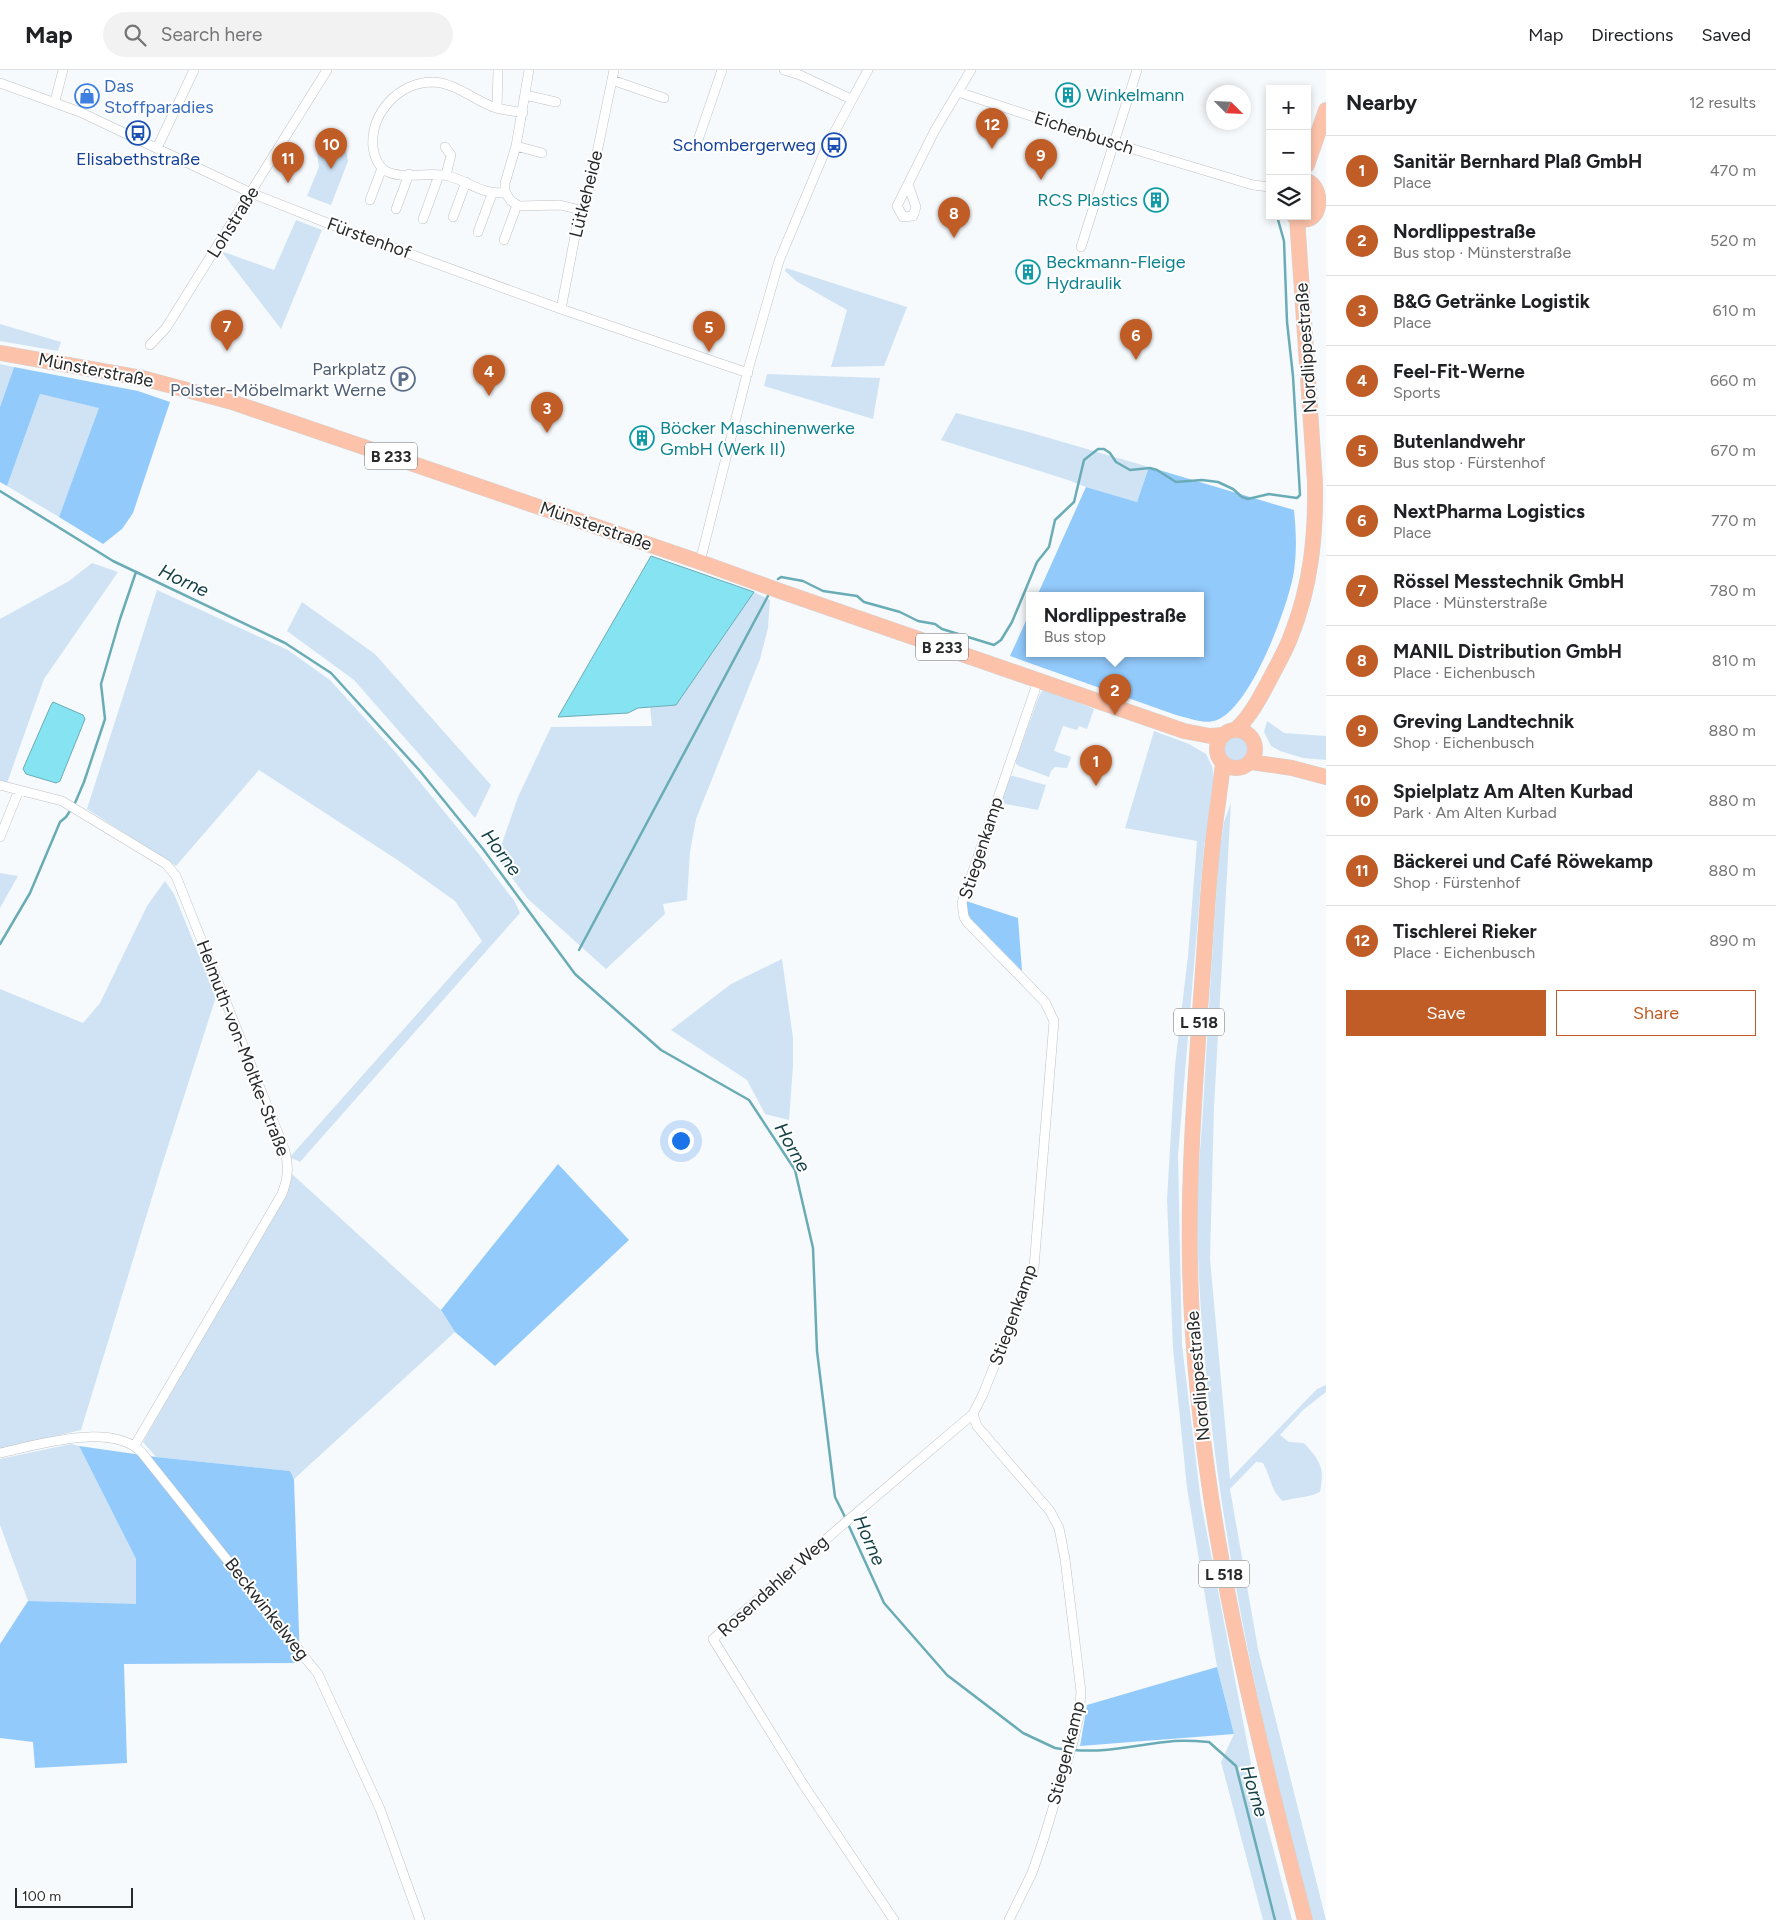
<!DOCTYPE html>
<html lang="en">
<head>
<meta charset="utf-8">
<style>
  :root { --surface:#fff; --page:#f2f2f2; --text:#202124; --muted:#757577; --line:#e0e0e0; --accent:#c05c26 }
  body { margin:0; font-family:Figtree,sans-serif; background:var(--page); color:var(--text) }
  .controls { position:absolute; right:15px; top:15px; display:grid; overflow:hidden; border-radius:0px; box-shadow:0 2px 8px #0003 }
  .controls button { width:45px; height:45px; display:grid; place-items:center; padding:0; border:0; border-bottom:1px solid var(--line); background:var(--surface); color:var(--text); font:25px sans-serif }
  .compass { position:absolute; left:1206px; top:15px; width:45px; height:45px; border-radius:50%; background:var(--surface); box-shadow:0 2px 8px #0003; rotate:114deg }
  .scale { position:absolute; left:15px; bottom:12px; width:118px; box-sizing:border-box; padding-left:5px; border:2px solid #28292a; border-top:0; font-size:14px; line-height:18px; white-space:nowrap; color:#28292a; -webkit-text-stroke:4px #fff; paint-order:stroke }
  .you { position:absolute; left:680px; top:1070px; width:18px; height:18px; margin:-12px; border:4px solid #fff; border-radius:50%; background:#1a73e8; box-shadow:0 0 0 8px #1a73e833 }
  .badge { display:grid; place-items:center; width:32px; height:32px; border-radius:50%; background:var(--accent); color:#fff; font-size:16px; font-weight:700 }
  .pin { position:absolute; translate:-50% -41px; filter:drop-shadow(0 1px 2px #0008) }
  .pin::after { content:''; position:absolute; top:26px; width:18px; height:15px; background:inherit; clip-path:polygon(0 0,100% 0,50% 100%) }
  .popup { position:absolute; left:1026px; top:522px; width:178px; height:65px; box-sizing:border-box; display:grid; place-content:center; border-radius:0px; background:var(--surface); filter:drop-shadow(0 1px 4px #0005); font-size:16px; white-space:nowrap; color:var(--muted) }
  .popup b { font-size:19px; color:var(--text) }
  .popup::after { content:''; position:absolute; left:50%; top:100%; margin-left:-10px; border:10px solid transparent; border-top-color:var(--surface) }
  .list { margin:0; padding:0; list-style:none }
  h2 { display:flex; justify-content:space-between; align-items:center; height:65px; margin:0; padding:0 20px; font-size:21px }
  h2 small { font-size:16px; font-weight:400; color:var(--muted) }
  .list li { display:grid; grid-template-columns:32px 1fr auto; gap:15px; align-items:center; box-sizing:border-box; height:70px; padding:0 20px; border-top:1px solid var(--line) }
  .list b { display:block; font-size:19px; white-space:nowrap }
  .list p { margin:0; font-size:16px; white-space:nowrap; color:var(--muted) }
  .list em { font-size:16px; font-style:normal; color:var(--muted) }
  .actions { display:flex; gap:10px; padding:15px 20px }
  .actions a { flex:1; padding:11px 0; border:1px solid var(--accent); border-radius:0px; text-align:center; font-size:18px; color:var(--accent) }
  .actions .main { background:var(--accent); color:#fff }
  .icon { flex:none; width:28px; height:28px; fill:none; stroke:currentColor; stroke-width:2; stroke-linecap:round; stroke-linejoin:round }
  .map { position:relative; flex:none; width:1326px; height:1850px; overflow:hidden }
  header { display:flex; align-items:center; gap:30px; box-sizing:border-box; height:70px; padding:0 25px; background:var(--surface); border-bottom:1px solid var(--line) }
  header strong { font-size:24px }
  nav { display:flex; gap:28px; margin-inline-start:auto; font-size:18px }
  .search { width:350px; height:45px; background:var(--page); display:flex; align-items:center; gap:12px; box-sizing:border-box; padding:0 18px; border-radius:28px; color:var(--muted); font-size:19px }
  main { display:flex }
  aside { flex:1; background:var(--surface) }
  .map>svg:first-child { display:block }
  .green { fill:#cfe3f5 }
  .forest { fill:#92cafc }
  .water { fill:#86e4f2; stroke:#6aacb6 }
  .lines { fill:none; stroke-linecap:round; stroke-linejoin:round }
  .stream { stroke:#6aacb6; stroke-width:2.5 }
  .street-casing { stroke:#bfc2c5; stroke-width:10 }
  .primary-casing { stroke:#d4d4d4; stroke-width:16 }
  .street { stroke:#fff; stroke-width:9 }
  .primary { stroke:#fdc2aa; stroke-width:15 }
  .labels { text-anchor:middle; stroke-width:4; stroke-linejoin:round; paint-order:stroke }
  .shield { fill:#fff; stroke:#68696a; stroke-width:1 }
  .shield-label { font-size:16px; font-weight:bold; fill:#28292a }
  .shop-label { font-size:18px; fill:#366cbe; stroke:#fff; text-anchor:start }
  .culture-label { font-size:18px; fill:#0d838f; stroke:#fff; text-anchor:start }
  .street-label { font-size:18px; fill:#28292a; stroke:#fff }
  .transit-label { font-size:18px; fill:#164399; stroke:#fff; text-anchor:end }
  .service-label { font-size:18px; fill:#4e5e75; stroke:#fff; text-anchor:end }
  .water-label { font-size:19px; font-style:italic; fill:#134046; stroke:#fff }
</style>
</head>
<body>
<header>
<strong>Map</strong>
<div class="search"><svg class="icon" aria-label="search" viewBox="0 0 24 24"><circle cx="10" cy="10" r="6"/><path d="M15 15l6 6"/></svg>Search here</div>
<nav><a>Map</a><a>Directions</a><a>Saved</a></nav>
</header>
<main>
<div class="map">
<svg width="1326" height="1850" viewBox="0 0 1326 1850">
  <rect width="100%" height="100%" fill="#f6fafd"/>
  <path class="green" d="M327 67 346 79 348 91 331 135 307 126 319 97 317 83Z
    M296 150 322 160 281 259 221 181 274 200Z
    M786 198 907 237 884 296 831 297 847 240 796 211 785 201Z
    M0 254 61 272 58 281 0 271Z
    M0 294 14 297 0 337Z
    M767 304 880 308 873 349 764 316Z
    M40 324 100 338 59 447 7 416Z
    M956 343 1025 361 1149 397 1137 432 1086 417 1068 410 941 370Z
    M92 493 118 502 44 609 7 713 0 711V549L69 511Z
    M157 520 288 580 330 610 397 684 478 783 515 832 520 843 300 1092 290 1087 482 871 455 831 399 791 259 700 176 796 87 739Z
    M754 522 770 530 768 558 760 589 696 749 690 782 687 830 663 834 665 844 606 899 528 829 497 788 518 727 551 657 652 656 650 637 676 635Z
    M302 532 375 584 491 715 475 748 354 610 287 561Z
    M1046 620 1094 639 1087 659 1079 656 1077 660 1063 656 1054 681 1071 687 1067 698 1055 697 1051 701 1049 707 1019 696 1016 694V690L1039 626 1042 621Z
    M1267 651 1284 663 1326 666V690L1303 688 1280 681 1271 676 1264 662Z
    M1154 661 1189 674 1206 684 1212 696 1214 708 1204 777 1178 1085 1182 1275 1201 1432 1252 1698 1292 1850H1263L1221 1692 1234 1664 1217 1597 1187 1418 1173 1279 1167 1129 1175 995 1188 886 1197 771 1125 758Z
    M1222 680a15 15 0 1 1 30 0a15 15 0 1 1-30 0Z
    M1013 706 1046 715 1038 740 1000 733 1009 707Z
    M1231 733 1214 1037 1210 1189 1230 1409 1317 1319 1326 1315V1322L1303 1340 1280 1365 1289 1372 1304 1373C1320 1391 1325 1397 1320 1422 1308 1428 1296 1427 1283 1431 1271 1422 1271 1407 1263 1393L1256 1392 1230 1419 1258 1579 1326 1850H1313C1251 1624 1203 1391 1197 1157 1196 1118 1201 1077 1203 1038 1208 953 1213 868 1219 784L1224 752Z
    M0 803 18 806 0 838Z
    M165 811 174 824 216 927 161 1098 81 1360 0 1379V919L83 953 100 933 147 836Z
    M782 889 793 968V996L789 1050 765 1044 747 1010 671 960 731 914Z
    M292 1104 441 1240 455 1262 294 1409 290 1401 156 1387 143 1372 289 1117Z
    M71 1374 79 1376 136 1489V1535L28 1531 0 1455V1389Z"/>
  <path class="forest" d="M14 297 138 321 170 332 133 443 122 459 103 474 59 447 99 338 40 324 7 416 0 412V337Z
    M1149 397 1294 440C1296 460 1297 480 1294 501 1289 535 1251 637 1217 650 1205 655 1189 648 1176 645L1010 586 1030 542V584H1200V526H1037L1086 417 1137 432Z
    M966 831 1018 848 1022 901 971 849 966 840Z
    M558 1094 629 1170 495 1296 455 1262 441 1240Z
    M79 1376 156 1387 290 1401 294 1409 300 1593 124 1594 127 1693 35 1698 33 1672 0 1668V1574L28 1531 136 1534V1489Z
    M1217 1597 1234 1664 1080 1676 1087 1635Z"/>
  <path class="water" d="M651 486 754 522 676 635 638 638 628 643 558 647Z
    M53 632 83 645 85 649 60 711 56 713 26 704 23 699 51 635Z"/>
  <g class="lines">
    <path class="stream" d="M0 421 113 491 285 573 331 603 420 701 483 779 575 904 661 980 749 1030 795 1100 813 1178 817 1281 835 1427 846 1449
      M778 509 781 507 803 511 823 521 857 526 864 532 900 542 918 551 935 554 942 559 994 575 1001 570 1012 552 1037 492 1049 477 1055 450 1074 432 1084 390 1098 379H1104L1110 383 1116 392 1130 400 1150 398 1157 400 1176 412 1202 410 1218 412 1233 419 1242 427 1248 429 1269 424 1297 428 1300 425 1293 306 1287 252 1284 171 1277 146
      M75 733 84 712 105 649 101 614 120 549 136 502
      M0 874 30 823 60 752 66 747 70 741
      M579 880 769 524
      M848 1454 884 1533 947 1605 1023 1663 1055 1678 1068 1680
      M1074 1680C1108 1683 1141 1674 1174 1671 1186 1670 1198 1671 1209 1672L1236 1696 1275 1850"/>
    <g class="street-casing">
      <path id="street" d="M529 0 516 76 505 113V122L511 131 519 136 560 135 580 140
        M784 0 800 5 851 29
        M612 10 664 28
        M0 13 80 42 251 123 355 164 561 239 748 303
        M958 22 1113 73 1253 115 1270 117
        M525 25 556 32
        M55 31 63 0
        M497 38 498 0
        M698 70 722 0
        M516 76 542 83
        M445 77 451 85 446 105
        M157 78 194 0
        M908 114 916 137 913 146 903 147 897 136 935 60 971 0
        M505 122C483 126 469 111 448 106 428 101 402 111 384 100 377 94 374 85 373 77 370 43 399 12 433 12 456 13 475 31 496 38 505 40 514 41 523 43
        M370 130 382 98
        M396 139 409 104
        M453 147 466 112
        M423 149 439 105
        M478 162 492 124
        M504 170 517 135
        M1081 177 1137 0
        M561 239 580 140 587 131 614 0
        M150 275 166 258 327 0
        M700 492 748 300 779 191 827 76 868 0
        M0 715 62 731 166 794 176 806 285 1081C289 1097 288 1108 282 1124L135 1375
        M0 767 19 720
        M0 1383C36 1375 113 1351 142 1383L318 1604 380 1739 420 1850
        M894 1850 803 1714 713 1569 840 1457 973 1344
        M1009 1850 1032 1803 1043 1771 1073 1672 1079 1646 1081 1622 1065 1489 1059 1458 1050 1441 977 1356 973 1344 983 1324 1034 1197 1054 951 1045 932 967 852 964 847 962 833 1038 611"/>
    </g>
    <g class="primary-casing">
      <path id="primary" d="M1307 95 1326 40
        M1294 146C1321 162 1326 118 1307 111
        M0 283 142 308 232 332 700 492 777 520 1184 661 1210 666 1223 665
        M1217 679a19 19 0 1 1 38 0a19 19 0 1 1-38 0Z
        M1235 660C1250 648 1262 624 1271 607 1278 593 1286 580 1291 566 1311 516 1316 465 1315 412L1297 148
        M1251 692 1292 698 1326 707
        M1223 693C1220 722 1215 751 1212 781 1207 829 1205 878 1201 927 1195 1017 1188 1107 1190 1197 1195 1420 1249 1636 1305 1850"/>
    </g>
    <use href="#street" class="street"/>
    <use href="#primary" class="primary"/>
  </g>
  <defs>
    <g id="building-ring" transform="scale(1.25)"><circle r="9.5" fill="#fff" stroke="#0f9aa8" stroke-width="1.5"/><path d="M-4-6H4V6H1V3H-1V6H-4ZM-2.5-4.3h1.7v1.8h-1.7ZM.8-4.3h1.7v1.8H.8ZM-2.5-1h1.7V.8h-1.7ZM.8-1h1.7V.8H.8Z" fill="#0f9aa8"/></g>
    <g id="shop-ring" transform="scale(1.25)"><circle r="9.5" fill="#fff" stroke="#3f7fe0" stroke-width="1.5"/><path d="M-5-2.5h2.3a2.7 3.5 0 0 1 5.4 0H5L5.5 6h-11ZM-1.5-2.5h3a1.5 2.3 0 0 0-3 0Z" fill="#3f7fe0"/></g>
    <g id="bus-ring" transform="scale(1.25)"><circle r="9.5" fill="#fff" stroke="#1a4fb4" stroke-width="1.5"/><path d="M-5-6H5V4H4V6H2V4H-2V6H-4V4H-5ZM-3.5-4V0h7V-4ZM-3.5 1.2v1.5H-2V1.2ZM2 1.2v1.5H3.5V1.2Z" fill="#1a4fb4"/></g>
    <g id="parking-ring" transform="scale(1.25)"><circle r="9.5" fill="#fff" stroke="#5c6f8a" stroke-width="1.5"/><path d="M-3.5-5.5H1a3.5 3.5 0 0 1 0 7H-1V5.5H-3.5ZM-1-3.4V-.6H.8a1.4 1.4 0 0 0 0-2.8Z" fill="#5c6f8a"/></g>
  </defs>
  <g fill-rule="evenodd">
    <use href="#building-ring" x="1068" y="25"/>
    <use href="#shop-ring" x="87" y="26"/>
    <use href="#bus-ring" x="138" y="63"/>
    <use href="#bus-ring" x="834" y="75"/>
    <use href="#building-ring" x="1156" y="130"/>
    <use href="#building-ring" x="1028" y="202"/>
    <use href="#parking-ring" x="403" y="309"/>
    <use href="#building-ring" x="642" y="368"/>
  </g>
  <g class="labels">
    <g class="shield">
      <rect x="365" y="372.5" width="52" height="27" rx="4"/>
      <rect x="916" y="563.5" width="52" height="27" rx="4"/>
      <rect x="1174" y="938.5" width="50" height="27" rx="4"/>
      <rect x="1199" y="1490.5" width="50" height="27" rx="4"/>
    </g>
    <g class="shield-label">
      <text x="391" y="392">B 233</text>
      <text x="942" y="583">B 233</text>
      <text x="1199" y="958">L 518</text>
      <text x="1224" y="1510">L 518</text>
    </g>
    <g class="shop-label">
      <text x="104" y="22">Das<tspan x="104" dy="21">Stoffparadies</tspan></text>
    </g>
    <g class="culture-label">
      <text x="1086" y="31">Winkelmann</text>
      <text x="1138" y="136" text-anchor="end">RCS Plastics</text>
      <text x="1046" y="198">Beckmann-Fleige<tspan x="1046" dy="21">Hydraulik</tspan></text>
      <text x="660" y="364">Böcker Maschinenwerke<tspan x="660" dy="21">GmbH (Werk II)</tspan></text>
    </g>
    <g class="street-label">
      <text transform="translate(1084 63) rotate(18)" y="6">Eichenbusch</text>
      <text transform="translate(586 124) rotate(-76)" y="6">Lütkeheide</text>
      <text transform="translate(233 152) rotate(-58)" y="6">Lohstraße</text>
      <text transform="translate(369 168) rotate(20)" y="6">Fürstenhof</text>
      <text transform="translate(1306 278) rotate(-94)" y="6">Nordlippestraße</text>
      <text transform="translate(96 300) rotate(11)" y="6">Münsterstraße</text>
      <text transform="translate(596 456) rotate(19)" y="6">Münsterstraße</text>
      <text transform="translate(981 778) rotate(-72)" y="6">Stiegenkamp</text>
      <text transform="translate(243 978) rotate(69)" y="6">Helmuth-von-Moltke-Straße</text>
      <text transform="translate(1013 1245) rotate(-70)" y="6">Stiegenkamp</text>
      <text transform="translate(1198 1306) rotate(-95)" y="6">Nordlippestraße</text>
      <text transform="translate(773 1516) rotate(-42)" y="6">Rosendahler Weg</text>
      <text transform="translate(267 1539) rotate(52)" y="6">Beckwinkelweg</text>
      <text transform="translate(1066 1683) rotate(-76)" y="6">Stiegenkamp</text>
    </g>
    <g class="transit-label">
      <text x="816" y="81">Schombergerweg</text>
      <text x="138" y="95" text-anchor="middle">Elisabethstraße</text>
    </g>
    <g class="service-label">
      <text x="386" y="305">Parkplatz<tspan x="386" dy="21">Polster-Möbelmarkt Werne</tspan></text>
    </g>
    <g class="water-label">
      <text transform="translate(184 510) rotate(25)" y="7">Horne</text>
      <text transform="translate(502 782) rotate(53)" y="7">Horne</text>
      <text transform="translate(793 1077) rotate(61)" y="7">Horne</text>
      <text transform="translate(870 1470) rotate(66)" y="7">Horne</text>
      <text transform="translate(1255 1721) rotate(73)" y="7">Horne</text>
    </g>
  </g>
</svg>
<div class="controls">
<button>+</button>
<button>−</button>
<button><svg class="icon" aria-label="layers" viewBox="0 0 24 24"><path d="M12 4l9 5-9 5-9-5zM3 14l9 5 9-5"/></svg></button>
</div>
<svg class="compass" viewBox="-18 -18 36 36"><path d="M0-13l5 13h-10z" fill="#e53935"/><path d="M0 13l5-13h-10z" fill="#757577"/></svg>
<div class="scale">100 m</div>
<div class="you"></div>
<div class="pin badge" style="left:1096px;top:716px">1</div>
<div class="pin badge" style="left:1115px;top:645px">2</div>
<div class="popup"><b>Nordlippestraße</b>Bus stop</div>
<div class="pin badge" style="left:547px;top:363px">3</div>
<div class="pin badge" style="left:489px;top:326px">4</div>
<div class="pin badge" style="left:709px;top:282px">5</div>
<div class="pin badge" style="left:1136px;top:290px">6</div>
<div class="pin badge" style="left:227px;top:281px">7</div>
<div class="pin badge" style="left:954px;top:168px">8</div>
<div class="pin badge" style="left:1041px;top:110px">9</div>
<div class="pin badge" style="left:331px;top:99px">10</div>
<div class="pin badge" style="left:288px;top:113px">11</div>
<div class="pin badge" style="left:992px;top:79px">12</div>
</div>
<aside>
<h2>Nearby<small>12 results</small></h2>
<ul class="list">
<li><span class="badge">1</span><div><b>Sanitär Bernhard Plaß GmbH</b><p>Place</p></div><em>470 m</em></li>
<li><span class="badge">2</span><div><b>Nordlippestraße</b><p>Bus stop · Münsterstraße</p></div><em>520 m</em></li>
<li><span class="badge">3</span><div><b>B&amp;G Getränke Logistik</b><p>Place</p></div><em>610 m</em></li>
<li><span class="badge">4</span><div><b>Feel-Fit-Werne</b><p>Sports</p></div><em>660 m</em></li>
<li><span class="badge">5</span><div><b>Butenlandwehr</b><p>Bus stop · Fürstenhof</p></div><em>670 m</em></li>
<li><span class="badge">6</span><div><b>NextPharma Logistics</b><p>Place</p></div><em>770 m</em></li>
<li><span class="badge">7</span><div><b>Rössel Messtechnik GmbH</b><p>Place · Münsterstraße</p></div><em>780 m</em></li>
<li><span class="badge">8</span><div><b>MANIL Distribution GmbH</b><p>Place · Eichenbusch</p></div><em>810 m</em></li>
<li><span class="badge">9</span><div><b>Greving Landtechnik</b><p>Shop · Eichenbusch</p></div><em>880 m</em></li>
<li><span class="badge">10</span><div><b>Spielplatz Am Alten Kurbad</b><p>Park · Am Alten Kurbad</p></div><em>880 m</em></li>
<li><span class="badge">11</span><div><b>Bäckerei und Café Röwekamp</b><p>Shop · Fürstenhof</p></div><em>880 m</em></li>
<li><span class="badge">12</span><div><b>Tischlerei Rieker</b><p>Place · Eichenbusch</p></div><em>890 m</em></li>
</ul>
<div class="actions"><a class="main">Save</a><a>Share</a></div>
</aside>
</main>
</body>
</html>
